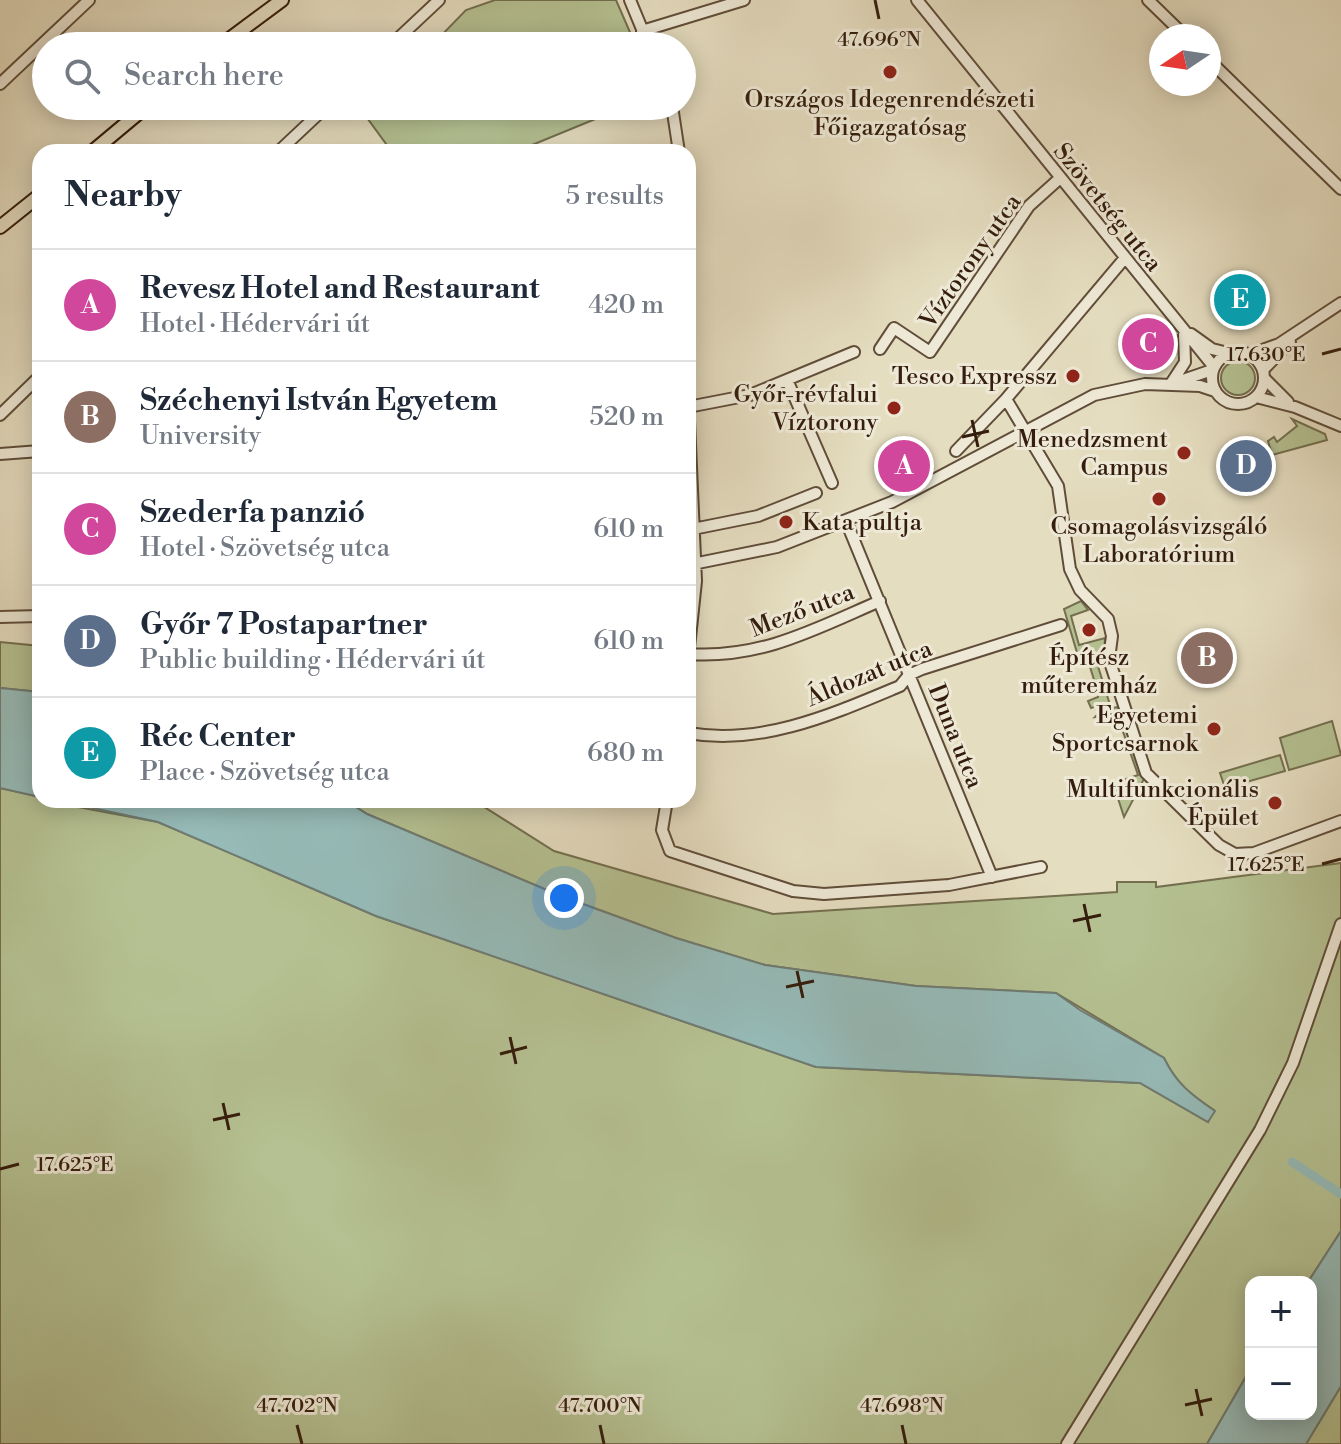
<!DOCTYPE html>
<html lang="en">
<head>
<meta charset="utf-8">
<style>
  :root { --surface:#fff; --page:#f2f2f3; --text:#1f2937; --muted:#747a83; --line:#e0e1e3; --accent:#8f2418 }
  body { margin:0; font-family:"Libre Bodoni",serif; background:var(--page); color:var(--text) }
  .controls { position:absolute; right:24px; bottom:24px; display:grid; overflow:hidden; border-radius:16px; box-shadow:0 4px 20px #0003 }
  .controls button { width:72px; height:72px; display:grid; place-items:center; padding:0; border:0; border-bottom:2px solid var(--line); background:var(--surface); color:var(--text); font:40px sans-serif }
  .compass { position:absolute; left:1149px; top:24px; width:72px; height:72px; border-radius:50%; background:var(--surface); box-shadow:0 4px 20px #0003; rotate:257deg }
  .you { position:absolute; left:564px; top:898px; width:28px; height:28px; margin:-20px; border:6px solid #fff; border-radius:50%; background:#1a73e8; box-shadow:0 0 0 12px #1a73e833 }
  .badge { display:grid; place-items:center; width:52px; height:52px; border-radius:50%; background:var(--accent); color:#fff; font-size:26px; font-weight:700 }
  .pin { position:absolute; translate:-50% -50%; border:4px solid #fff; box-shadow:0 2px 8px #0006 }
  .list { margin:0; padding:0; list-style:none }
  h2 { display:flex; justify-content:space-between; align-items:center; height:104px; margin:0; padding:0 32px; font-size:34px }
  h2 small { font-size:26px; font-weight:400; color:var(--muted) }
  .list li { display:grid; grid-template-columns:52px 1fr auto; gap:24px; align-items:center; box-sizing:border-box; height:112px; padding:0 32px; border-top:2px solid var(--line) }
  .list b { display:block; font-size:30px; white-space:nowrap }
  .list p { margin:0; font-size:26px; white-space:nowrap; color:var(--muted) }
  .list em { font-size:26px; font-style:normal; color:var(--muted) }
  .icon { flex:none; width:44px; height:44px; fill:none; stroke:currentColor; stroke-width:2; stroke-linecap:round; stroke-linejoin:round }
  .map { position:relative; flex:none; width:1341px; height:1444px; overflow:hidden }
  .search { position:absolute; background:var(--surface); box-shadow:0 4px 20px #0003; left:32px; top:32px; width:664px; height:88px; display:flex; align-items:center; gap:20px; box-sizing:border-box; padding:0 28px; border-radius:44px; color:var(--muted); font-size:30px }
  .panel { position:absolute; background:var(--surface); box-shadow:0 4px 20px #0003; left:32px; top:144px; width:664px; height:664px; border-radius:24px }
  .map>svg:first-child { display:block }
  .green { fill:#b5c192; stroke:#746f4f; stroke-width:2 }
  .water { fill:#96bbb8; stroke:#6f7c73; stroke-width:2 }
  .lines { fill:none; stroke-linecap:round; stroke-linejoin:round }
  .canal { stroke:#96bbb8; stroke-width:9 }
  .minor-casing { stroke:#604d39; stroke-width:14 }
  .major-casing { stroke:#341d0c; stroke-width:16 }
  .minor { stroke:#eee9d6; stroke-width:10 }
  .major { stroke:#e5ddc0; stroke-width:12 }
  .ticks { fill:none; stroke:#341d0c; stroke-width:3 }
  .poi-dot { fill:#8f2418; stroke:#eee9d6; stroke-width:3 }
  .labels { text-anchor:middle; stroke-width:6; stroke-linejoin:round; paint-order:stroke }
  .poi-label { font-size:24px; fill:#341d0c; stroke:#eee9d6; text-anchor:end }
  .street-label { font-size:24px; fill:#341d0c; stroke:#eee9d6 }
  .ticks-label { font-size:20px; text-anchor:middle; fill:#341d0c; stroke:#eee9d6; stroke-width:6; stroke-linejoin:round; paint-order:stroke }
</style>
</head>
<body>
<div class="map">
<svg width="1341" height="1444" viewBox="0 0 1341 1444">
  <rect width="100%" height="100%" fill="#e5ddc0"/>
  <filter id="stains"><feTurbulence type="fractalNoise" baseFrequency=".0025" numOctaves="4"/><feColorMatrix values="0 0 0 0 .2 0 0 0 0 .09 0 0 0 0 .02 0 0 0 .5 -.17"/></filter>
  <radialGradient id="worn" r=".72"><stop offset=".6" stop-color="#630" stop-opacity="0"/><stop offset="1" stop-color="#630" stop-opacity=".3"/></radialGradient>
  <path class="green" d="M495 0H616L636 46H431L466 10Z
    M374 106H627L515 152H392L365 115Z
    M1221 378a17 17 0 1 1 34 0a17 17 0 1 1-34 0Z
    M1292 419 1325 434 1327 440 1272 455 1268 441 1274 437 1277 442 1297 426Z
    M1081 601 1088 610 1071 616 1079 645 1105 638 1104 658 1096 660 1111 708 1119 707 1115 714 1095 717 1099 713 1097 706 1091 708 1088 701 1098 697V693L1087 657 1078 656 1064 609Z
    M0 642 40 646V692L0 688Z
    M1332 721 1341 755 1289 770 1280 738Z
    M1120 723 1125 724 1145 777 1124 817 1115 789 1122 786 1120 781 1138 775Z
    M1280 755 1285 771 1225 788 1220 773Z
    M0 788 40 797V800L158 822 376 916 816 1067 1140 1083 1208 1122 1214 1110C1191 1095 1176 1083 1164 1058L1056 993 916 986 765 965 676 938 561 896 367 814 345 800H473L554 851 773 914 1117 892V882H1156V887L1341 863V1231L1308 1282H1251V1368L1207 1444H0Z
    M1341 1386V1444H1306Z"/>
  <path class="water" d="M0 688 40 692V797L0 788Z
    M55 800H345L367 814 561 896 676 938 765 965 916 986 1056 993 1080 1010 1164 1058C1176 1083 1191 1095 1215 1111L1208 1122 1140 1083 816 1067 376 916 158 822Z
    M1341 1231V1386L1306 1444H1207L1251 1368V1414H1311V1282H1308Z"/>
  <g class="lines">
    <path class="canal" d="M1292 1162 1341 1194"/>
    <g class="minor-casing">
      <path id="minor" d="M630 0 649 46
        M917 0 1214 367
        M1148 0 1185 36
        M642 31 744 0
        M390 46 439 0
        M1209 60 1341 189
        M0 84 89 0
        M672 106 679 152
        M278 152 327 106
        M1191 334 1212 349 1228 353
        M880 349 894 328 930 352 1029 206 1059 179
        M1212 378a26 26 0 1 1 52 0a26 26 0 1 1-52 0Z
        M1251 354 1279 344 1341 303
        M1263 370 1290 342
        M1264 378 1288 402
        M1180 381 1212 370
        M788 382 832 483
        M1172 382 1185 362 1184 335
        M1256 397 1295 407 1341 426
        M688 398 696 581 688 657
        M1006 399 1058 486 1070 569 1080 590 1108 619 1112 636 1109 659 1146 773 1219 845 1235 854 1254 853 1341 821
        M688 407 750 395 854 352
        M0 415 40 376
        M956 451 1006 399 1124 259
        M0 454 40 451
        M846 521 992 877
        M693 529 758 516 816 493
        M688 565 777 547 892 502 1094 395 1145 384 1200 386 1215 391
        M0 617 40 616
        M689 654C761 659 815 629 880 601
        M688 733C762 746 833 714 900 686L909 675 922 669 1061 625
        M667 800 662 830 670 851 793 891 824 894 949 885 1041 867
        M1067 1444 1260 1130 1293 1063 1341 924"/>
    </g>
    <g class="major-casing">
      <path id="major" d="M220 46 282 0
        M92 152 147 106
        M0 227 40 195"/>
    </g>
    <use href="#minor" class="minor"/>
    <use href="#major" class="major"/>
  </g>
  <path class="ticks" d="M875 0 879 19M1322 354 1341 349M972 420 978 447M962 437 989 431M1322 864 1341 859M1084 904 1090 932M1073 921 1101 915M797 971 803 998M786 987 814 981M510 1037 516 1064M500 1054 527 1047M223 1103 229 1130M213 1120 240 1114M0 1169 19 1164M1196 1389 1202 1416M1185 1405 1212 1399M297 1425 302 1444M600 1425 604 1444M902 1425 906 1444"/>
  <g class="poi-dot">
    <circle cx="890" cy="72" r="8"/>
    <circle cx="1073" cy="376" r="8"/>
    <circle cx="894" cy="408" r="8"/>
    <circle cx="1184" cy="453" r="8"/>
    <circle cx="1159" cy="499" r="8"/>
    <circle cx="786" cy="522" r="8"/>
    <circle cx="1089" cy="630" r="8"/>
    <circle cx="1214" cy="729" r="8"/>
    <circle cx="1275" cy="803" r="8"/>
  </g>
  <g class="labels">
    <g class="poi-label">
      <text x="890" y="107" text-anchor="middle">Országos Idegenrendészeti<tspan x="890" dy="28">Főigazgatósag</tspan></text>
      <text x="1057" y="384">Tesco Expressz</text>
      <text x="878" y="402">Győr-révfalui<tspan x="878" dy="28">Víztorony</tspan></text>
      <text x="1168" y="447">Menedzsment<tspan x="1168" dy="28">Campus</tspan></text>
      <text x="802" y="530" text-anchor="start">Kata pultja</text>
      <text x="1159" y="534" text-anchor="middle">Csomagolásvizsgáló<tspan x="1159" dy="28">Laboratórium</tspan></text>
      <text x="1089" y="665" text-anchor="middle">Építész<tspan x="1089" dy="28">műteremház</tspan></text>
      <text x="1198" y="723">Egyetemi<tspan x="1198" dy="28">Sportcsarnok</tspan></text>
      <text x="1259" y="797">Multifunkcionális<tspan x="1259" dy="28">Épület</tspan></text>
    </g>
    <g class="street-label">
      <text transform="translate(1108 207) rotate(51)" y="8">Szövetség utca</text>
      <text transform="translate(970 261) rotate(-55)" y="8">Víztorony utca</text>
      <text transform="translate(802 610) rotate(-21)" y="8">Mező utca</text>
      <text transform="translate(869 673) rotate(-23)" y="8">Áldozat utca</text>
      <text transform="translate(956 736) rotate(68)" y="8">Duna utca</text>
    </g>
  </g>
  <g class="ticks-label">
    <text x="879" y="46">47.696°N</text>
    <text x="1266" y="361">17.630°E</text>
    <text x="1266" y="871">17.625°E</text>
    <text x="75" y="1171">17.625°E</text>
    <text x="297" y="1412">47.702°N</text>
    <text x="600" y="1412">47.700°N</text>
    <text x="902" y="1412">47.698°N</text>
  </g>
  <rect width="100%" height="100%" filter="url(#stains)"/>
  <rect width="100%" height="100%" fill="url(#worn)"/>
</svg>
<div class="controls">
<button>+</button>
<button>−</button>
</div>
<svg class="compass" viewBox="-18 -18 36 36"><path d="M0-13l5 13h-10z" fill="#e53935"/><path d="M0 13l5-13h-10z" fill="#747a83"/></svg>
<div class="you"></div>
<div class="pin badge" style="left:904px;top:466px;background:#d1479c">A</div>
<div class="pin badge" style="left:1207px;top:658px;background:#8d6e63">B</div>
<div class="pin badge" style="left:1148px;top:344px;background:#d1479c">C</div>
<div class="pin badge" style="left:1246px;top:466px;background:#5c6f8a">D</div>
<div class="pin badge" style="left:1240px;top:300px;background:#0f9aa8">E</div>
<div class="search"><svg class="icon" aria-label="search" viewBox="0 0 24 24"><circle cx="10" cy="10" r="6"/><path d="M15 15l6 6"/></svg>Search here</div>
<section class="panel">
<h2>Nearby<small>5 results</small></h2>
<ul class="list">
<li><span class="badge" style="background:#d1479c">A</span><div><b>Revesz Hotel and Restaurant</b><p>Hotel · Hédervári út</p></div><em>420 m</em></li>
<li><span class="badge" style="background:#8d6e63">B</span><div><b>Széchenyi István Egyetem</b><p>University</p></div><em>520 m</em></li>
<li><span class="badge" style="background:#d1479c">C</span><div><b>Szederfa panzió</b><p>Hotel · Szövetség utca</p></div><em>610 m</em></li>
<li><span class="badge" style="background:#5c6f8a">D</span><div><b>Győr 7 Postapartner</b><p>Public building · Hédervári út</p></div><em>610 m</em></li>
<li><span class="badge" style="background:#0f9aa8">E</span><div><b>Réc Center</b><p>Place · Szövetség utca</p></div><em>680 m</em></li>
</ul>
</section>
</div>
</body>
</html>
